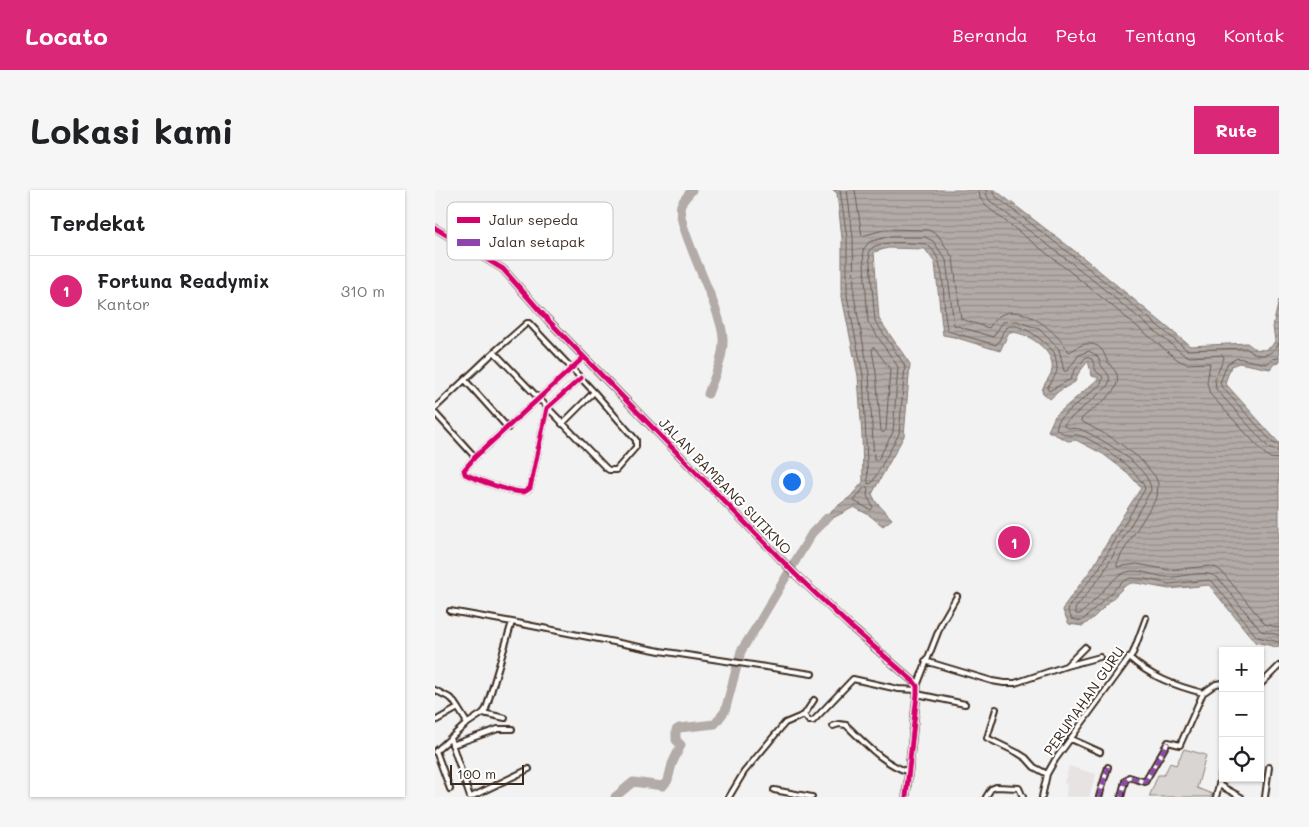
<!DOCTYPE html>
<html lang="id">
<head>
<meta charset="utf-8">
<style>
  :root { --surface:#fff; --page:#f6f6f6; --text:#202124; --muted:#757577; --line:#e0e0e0; --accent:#db2777 }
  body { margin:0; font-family:Mali,sans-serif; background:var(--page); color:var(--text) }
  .controls { position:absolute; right:15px; bottom:15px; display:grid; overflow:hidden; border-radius:0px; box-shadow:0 1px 4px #0004 }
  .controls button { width:45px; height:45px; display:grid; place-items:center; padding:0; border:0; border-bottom:1px solid var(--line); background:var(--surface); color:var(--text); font:25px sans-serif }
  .scale { position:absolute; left:15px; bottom:12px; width:74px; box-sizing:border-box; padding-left:5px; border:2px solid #3b2a1e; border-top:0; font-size:14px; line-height:18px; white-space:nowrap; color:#3b2a1e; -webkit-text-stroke:4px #fff; paint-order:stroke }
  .you { position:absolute; left:356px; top:291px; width:18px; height:18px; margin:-12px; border:4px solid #fff; border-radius:50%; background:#1a73e8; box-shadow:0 0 0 8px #1a73e833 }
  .badge { display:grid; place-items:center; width:32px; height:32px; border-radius:50%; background:var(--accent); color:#fff; font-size:16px; font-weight:700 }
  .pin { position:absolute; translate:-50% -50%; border:2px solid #fff; box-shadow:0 1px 5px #0006 }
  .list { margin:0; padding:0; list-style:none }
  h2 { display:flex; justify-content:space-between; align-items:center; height:65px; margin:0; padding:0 20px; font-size:21px }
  h2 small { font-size:16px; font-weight:400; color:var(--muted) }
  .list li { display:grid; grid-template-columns:32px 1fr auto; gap:15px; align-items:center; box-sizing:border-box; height:70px; padding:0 20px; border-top:1px solid var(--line) }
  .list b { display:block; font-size:19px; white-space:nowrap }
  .list p { margin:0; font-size:16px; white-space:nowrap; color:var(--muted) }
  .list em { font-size:16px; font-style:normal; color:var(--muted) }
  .icon { flex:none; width:28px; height:28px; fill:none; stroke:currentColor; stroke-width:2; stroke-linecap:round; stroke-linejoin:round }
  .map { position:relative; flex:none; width:844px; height:607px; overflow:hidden; border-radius:0px }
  header { display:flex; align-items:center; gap:30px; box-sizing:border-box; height:70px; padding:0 25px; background:var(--accent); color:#fff }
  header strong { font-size:24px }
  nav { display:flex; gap:28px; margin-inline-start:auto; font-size:18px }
  .intro { display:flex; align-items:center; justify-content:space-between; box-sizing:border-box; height:120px; padding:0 30px }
  h1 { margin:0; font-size:35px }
  .button { padding:12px 22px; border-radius:0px; background:var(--accent); color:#fff; font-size:18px; font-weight:700 }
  main { display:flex; gap:30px; padding:0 30px }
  aside { flex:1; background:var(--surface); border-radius:0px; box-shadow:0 1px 4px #0004 }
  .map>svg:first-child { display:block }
  .built { fill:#e6e3e2 }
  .grass { fill:#d8d5d2; stroke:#8a8078 }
  .water { fill:url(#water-rules); stroke:#827770 }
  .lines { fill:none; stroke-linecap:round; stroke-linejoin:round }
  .shore { stroke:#6b5e55; stroke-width:1 }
  .river { stroke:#b2aba7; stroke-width:9 }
  .street-casing { stroke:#3b2a1e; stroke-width:8 }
  .secondary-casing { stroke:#3b2a1e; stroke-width:9 }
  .street { stroke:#fff; stroke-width:4 }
  .secondary { stroke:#fff; stroke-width:5.5 }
  .quiet { stroke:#8e44ad; stroke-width:4; stroke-dasharray:8 4; stroke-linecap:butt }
  .cycleway-casing { stroke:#fff; stroke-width:8 }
  .cycleway { stroke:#d6006c; stroke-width:5 }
  .labels { text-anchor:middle; stroke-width:4; stroke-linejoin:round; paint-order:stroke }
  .street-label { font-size:14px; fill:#3b2a1e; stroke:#fff }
  .key { fill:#fff; stroke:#c4bfbc; stroke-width:1 }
  .key-label { font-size:14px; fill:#3b2a1e }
</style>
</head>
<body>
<header>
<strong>Locato</strong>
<nav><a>Beranda</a><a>Peta</a><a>Tentang</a><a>Kontak</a></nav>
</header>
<div class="intro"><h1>Lokasi kami</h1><a class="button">Rute</a></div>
<main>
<aside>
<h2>Terdekat<small></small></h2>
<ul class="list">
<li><span class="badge">1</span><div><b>Fortuna Readymix</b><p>Kantor</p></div><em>310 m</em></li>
</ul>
</aside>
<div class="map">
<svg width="844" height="607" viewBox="0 0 844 607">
  <defs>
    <pattern id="water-rules" width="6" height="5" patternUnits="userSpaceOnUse" patternTransform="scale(1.25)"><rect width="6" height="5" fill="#b2aba7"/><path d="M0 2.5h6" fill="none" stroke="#928b87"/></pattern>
  </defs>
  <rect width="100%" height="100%" fill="#f3f2f2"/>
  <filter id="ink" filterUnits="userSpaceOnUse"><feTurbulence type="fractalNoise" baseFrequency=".02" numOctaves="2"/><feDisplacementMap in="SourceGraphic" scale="10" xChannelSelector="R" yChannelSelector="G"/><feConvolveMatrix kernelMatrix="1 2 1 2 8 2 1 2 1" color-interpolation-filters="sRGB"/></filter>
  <g filter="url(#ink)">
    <path class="built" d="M634 576 661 584 654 607H631L632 594 629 593Z"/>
    <path class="grass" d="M749 559 771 565 762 598 777 604 776 607H714L723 585H729L735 573 741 575Z"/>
    <path class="water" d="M398 0H560L650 69 755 156 812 153 820 159 829 160 836 157 840 151 838 136 844 110V173L839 174 835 179 804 173 796 176 790 193 844 253V456L841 457 820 452 774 395 734 399 701 393H696L690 396 659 427 648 436 634 434 628 421 629 416 658 377 689 324 706 298 693 283 668 264 641 250 633 251 613 241 620 226 664 188 657 186 653 171 643 184 640 192 624 201 615 209 607 202C608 193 615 189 617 180 621 161 591 141 574 142L565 161 519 147 508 145 500 73 490 59 453 58 439 62 444 129 475 174 469 246 437 304 441 312 457 329 448 336 434 325 419 317 396 329 393 327 397 320 415 307 428 292 427 245 423 186 407 107V48L402 3Z"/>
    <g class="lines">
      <path class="shore" d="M405 0 412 48V106L428 185 433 294 437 293 464 244 470 176 440 131 434 61C442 49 477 53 491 54 515 69 505 117 513 141L561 155C566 151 566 142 571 138 584 129 610 152 618 161 621 165 622 175 622 180 621 186 615 193 612 198L614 201 636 189 639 181 651 167 657 169 661 181 668 187 666 194 624 229 621 239C624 241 630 245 634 245 638 246 638 244 642 245 658 247 708 284 710 299L663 380 635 415 633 421 637 429 646 431 650 428 687 392 695 388 711 389 734 394 774 390 778 392 822 447 844 452
        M412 0 418 47 419 106 434 184 439 270H443L458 242 463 177 433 132 428 60 434 52 452 47H490L498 51 511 70 519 135 558 147 568 132 582 131 604 139 624 159 629 181H632L644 165 654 161 662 166C665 170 665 175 668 178 674 185 677 188 672 197L630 233 629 236C635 240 641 237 647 240 666 248 716 278 716 300L668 383 640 419 641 424H645C660 413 671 393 687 384 702 376 718 387 733 387 748 388 770 378 783 388L826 441 844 445
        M420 0 427 46 452 39 493 40 503 45 518 68 526 129 554 138C557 134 559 129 564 126 588 111 623 143 634 162 641 159 646 153 655 154 668 155 668 163 673 172 678 180 686 183 681 196 677 207 656 220 647 228L646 231 679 249 704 268 720 286 723 293 722 307 686 365 682 374V377L702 374 734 380 775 376 782 378 788 383 830 434 844 438
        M544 0 545 8 551 16 638 84 743 170 752 174 775 173 772 193 775 204 829 263 835 268 844 269
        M551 0 552 6 555 11 643 78 748 164 755 167 788 165 789 168 780 189 781 199 834 258 844 262
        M557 0 560 6 647 73 752 160 811 158C823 168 836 168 844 153
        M439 157 455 179 451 240 448 243 446 241 441 183 437 160Z
        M844 168 837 169 832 174 802 168 792 174 785 193 787 197 838 253 844 255
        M432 297 433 299 432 306 438 317 436 320 419 311 429 298Z"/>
      <path class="river" d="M257 0C254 4 248 10 246 15 239 34 288 120 288 149 289 168 279 187 273 204
        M180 607 198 592 228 596 233 590 237 574 246 555 241 550V540L244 538 280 534 290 521 306 461 322 436 377 343 393 327"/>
      <g class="street-casing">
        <path id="street" d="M92 133H94L159 202 201 250V257L181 280H174L171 278 59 162Z
          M146 188 112 218 95 298C92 300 91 302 88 302 75 302 42 290 30 284L29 280 40 267 149 167
          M30 190 73 238
          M0 218 59 162
          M0 223 40 267
          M127 234 159 202
          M15 421 77 432 51 519 48 523 30 535
          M77 432 225 461 377 484
          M694 467C715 487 741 496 768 503L781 494 788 493
          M490 471 557 491 569 493H580L631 476 650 457
          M631 476 665 467
          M825 495 844 476
          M482 496 507 432 522 406
          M0 500 17 509 23 518
          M482 504 530 514
          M561 519 552 548 583 563 591 568 599 577 612 584
          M48 523 70 528
          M369 525 374 531H378L418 489 463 499 482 500
          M0 531 23 518 31 531 30 535 0 562
          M398 536 404 534 411 535C430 553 448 574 474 582
          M15 548 35 607
          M636 549 665 562
          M17 555 63 539H77
          M1 561 15 599
          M784 595 806 607
          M339 600 377 607
          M36 607 94 579
          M294 607 309 582 350 533 369 525 379 510
          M551 607 556 599 561 597 584 598 588 607
          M607 607 612 584 620 570 698 463 711 428
          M664 607 673 577
          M686 607 690 591 694 587 710 592 733 552 745 555 768 503
          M781 607 788 578
          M830 607 834 577"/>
      </g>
      <g class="secondary-casing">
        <path id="secondary" d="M0 38 68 79 112 129 360 384 415 436 479 492 482 496V504L471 607"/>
      </g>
      <use href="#street" class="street"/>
      <use href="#secondary" class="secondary"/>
      <path class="quiet" d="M664 607 673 577
        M686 607 690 591 694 587 710 592 733 552"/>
      <g class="cycleway-casing">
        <path id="cycleway" d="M0 38 68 79 112 129 360 384 415 436 479 492 482 496V504L471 607
          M146 188 112 218 95 298C92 300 91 302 88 302 75 302 42 290 30 284L29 280 40 267 149 167"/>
      </g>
      <use href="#cycleway" class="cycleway"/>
    </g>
  </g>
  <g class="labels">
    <g class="street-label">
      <text transform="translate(290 296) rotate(46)" y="5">JALAN BAMBANG SUTIKNO</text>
      <text transform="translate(649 511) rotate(-55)" y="5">PERUMAHAN GURU</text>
    </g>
  </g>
  <rect x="12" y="12" width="166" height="58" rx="8" class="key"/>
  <rect x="22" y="27" width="23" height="6" fill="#d6006c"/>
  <rect x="22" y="49" width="23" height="7" fill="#8e44ad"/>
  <g class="key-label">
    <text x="54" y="35">Jalur sepeda</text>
    <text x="54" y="57">Jalan setapak</text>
  </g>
</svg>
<div class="controls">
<button>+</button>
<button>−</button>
<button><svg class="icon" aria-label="locate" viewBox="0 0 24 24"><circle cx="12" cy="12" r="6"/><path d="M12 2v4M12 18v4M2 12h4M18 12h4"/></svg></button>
</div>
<div class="scale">100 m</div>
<div class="you"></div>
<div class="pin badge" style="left:579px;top:352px">1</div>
</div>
</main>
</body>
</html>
